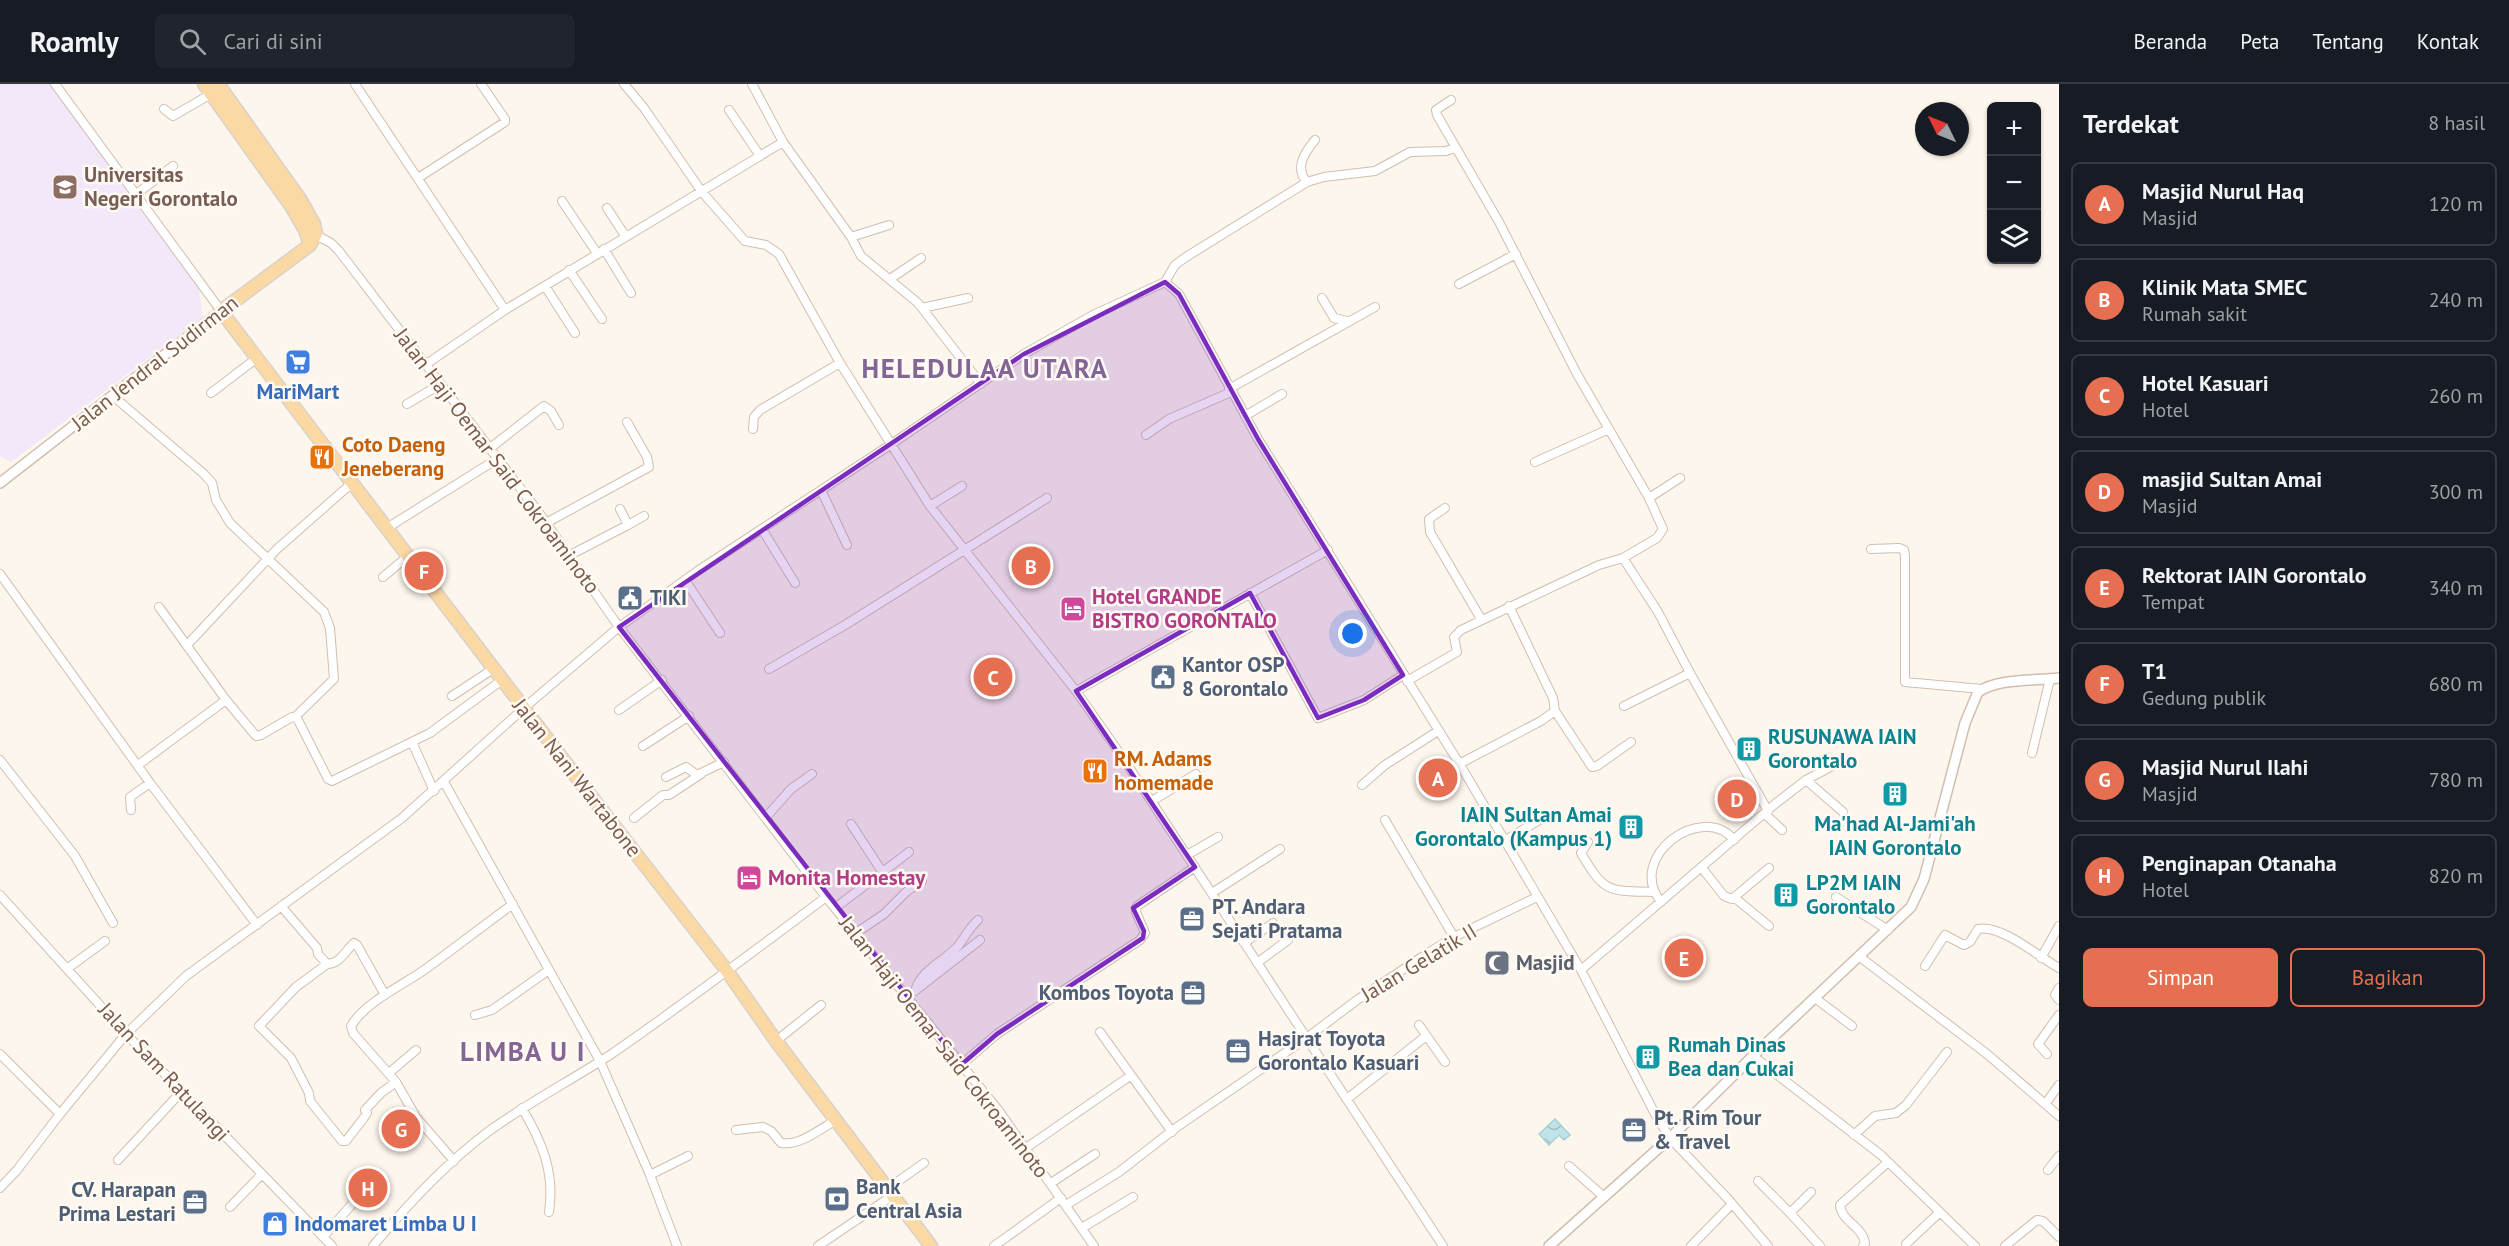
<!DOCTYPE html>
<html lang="id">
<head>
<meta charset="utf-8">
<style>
  :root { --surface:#171b24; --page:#20242c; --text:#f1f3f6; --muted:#9ea1a6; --line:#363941; --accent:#e76f51 }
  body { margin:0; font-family:"PT Sans",sans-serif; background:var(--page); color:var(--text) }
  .controls { position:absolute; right:18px; top:18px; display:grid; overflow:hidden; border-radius:9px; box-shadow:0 2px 4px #0004 }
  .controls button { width:54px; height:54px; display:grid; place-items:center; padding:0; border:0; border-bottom:2px solid var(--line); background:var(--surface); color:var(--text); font:30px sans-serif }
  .compass { position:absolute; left:1915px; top:18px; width:54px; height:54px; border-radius:50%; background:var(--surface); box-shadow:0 2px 4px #0004; rotate:313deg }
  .you { position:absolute; left:1353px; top:550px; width:21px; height:21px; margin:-15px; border:4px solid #fff; border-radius:50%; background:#1a73e8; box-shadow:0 0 0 9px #1a73e833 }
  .badge { display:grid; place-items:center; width:39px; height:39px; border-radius:50%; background:var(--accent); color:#fff; font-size:20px; font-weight:700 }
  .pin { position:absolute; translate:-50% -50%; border:3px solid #fff; box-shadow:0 2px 6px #0006 }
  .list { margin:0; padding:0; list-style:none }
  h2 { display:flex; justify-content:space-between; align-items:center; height:78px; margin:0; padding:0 24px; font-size:26px }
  h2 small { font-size:20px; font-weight:400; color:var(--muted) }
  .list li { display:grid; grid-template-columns:39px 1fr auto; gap:18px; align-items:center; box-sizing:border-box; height:84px; margin:0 12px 12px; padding:0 12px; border:2px solid var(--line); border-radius:9px }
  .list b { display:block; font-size:22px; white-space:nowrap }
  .list p { margin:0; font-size:20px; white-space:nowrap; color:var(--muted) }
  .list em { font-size:20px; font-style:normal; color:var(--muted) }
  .actions { display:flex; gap:12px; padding:18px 24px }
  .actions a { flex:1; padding:14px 0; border:2px solid var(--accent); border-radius:9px; text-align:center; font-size:21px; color:var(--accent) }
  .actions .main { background:var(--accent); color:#fff }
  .icon { flex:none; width:33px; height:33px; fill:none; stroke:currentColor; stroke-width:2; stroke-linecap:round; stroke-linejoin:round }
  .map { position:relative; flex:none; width:2059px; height:1162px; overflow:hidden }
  header { display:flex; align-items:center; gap:36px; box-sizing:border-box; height:84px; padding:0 30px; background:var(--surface); border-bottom:2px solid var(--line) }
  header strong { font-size:28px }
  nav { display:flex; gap:33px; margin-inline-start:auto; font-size:21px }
  .search { width:420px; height:54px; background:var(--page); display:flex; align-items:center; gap:15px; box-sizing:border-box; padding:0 21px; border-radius:9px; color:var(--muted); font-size:22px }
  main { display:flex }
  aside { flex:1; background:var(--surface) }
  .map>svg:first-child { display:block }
  .education { fill:#f3e8fa }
  .water { fill:url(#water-waves); stroke:#a5d3da; stroke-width:1.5 }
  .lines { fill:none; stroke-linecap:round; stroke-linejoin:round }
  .minor-casing { stroke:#d1beb0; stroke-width:10 }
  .tertiary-casing { stroke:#d1beb0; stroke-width:12 }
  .primary-casing { stroke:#dad1cd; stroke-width:15 }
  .minor { stroke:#fff; stroke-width:8 }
  .tertiary { stroke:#fff; stroke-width:9 }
  .primary { stroke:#fbd9a5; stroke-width:12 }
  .marked { fill:#7b2cbf; fill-opacity:0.2; stroke:#7b2cbf; stroke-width:4.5; stroke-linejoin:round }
  .labels { text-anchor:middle; stroke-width:5; stroke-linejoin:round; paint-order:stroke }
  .education-label { font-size:21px; font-weight:bold; fill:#785e54; stroke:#fffaf3; text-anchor:start }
  .street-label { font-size:21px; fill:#7a5c4d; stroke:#fffaf3 }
  .shop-label { font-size:21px; font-weight:bold; fill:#366cbe; stroke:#fffaf3 }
  .food-label { font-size:21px; font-weight:bold; fill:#c56008; stroke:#fffaf3; text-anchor:start }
  .hotel-label { font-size:21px; font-weight:bold; fill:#b23c85; stroke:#fffaf3; text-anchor:start }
  .service-label { font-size:21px; font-weight:bold; fill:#4e5e75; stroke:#fffaf3; text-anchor:start }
  .culture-label { font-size:21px; font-weight:bold; fill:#0d838f; stroke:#fffaf3; text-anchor:start }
  .worship-label { font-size:21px; font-weight:bold; fill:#5b616d; stroke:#fffaf3; text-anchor:start }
  .district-label { font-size:27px; font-weight:bold; letter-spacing:1.5px; fill:#846695; stroke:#fffaf3 }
</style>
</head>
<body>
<header>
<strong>Roamly</strong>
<div class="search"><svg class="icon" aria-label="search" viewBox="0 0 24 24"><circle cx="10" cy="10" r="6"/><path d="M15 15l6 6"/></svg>Cari di sini</div>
<nav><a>Beranda</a><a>Peta</a><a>Tentang</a><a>Kontak</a></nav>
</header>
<main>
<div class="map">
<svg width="2059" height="1162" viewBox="0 0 2059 1162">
  <defs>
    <pattern id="water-waves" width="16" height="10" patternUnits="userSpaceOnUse" patternTransform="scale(1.5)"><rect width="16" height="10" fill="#bfe3e8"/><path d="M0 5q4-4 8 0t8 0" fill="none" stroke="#a0bbbe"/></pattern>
  </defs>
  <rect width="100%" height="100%" fill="#fdf6ec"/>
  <path class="education" d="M0 0H61L199 205 203 233 11 378 0 372Z"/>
  <path class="water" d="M1555 1035 1570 1051 1564 1056 1559 1051 1549 1061 1539 1050Z"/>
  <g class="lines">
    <g class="minor-casing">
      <path id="minor" d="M55 0 221 227
        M355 0 505 226
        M624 0 644 24 702 108 745 157 766 161 779 170 840 279 930 422 1076 607 1123 674 1443 1162
        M752 0 783 58 851 153 861 172 918 219 981 300
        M164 25 173 32 211 10
        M729 26 760 72
        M418 94 505 38V35L481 0
        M1307 98 1324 93 1375 87 1410 68 1446 67 1454 64
        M135 111 173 82
        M562 117 597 169
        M607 124 626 153
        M312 149 331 159 339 167 540 430 619 543 826 813 999 1027 1094 1162
        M851 153 889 141
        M604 165 631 209
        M569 186 602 235
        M890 195 921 174
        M1165 198 1175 181 1186 173 1307 98C1294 84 1305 68 1315 56
        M1459 200 1516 170
        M545 202 575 249
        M1322 214 1334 234 1347 237
        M922 224 968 214
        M425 281 505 226 783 58
        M1229 305 1375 223
        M211 309 257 274
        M113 312 204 390 212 399 216 416 230 439 324 528 330 544 334 595 295 633
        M407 320 441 300
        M1245 332 1282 310
        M753 345 754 333 760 326 840 279
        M1146 351 1169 335 1231 308
        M489 365 544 322 551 327 559 341
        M1535 378 1609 345
        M821 406 847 461
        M1649 414 1680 394
        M930 422 962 402
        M1445 424 1429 435 1430 448 1481 535
        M546 439 649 383 647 373 627 338
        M628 441 644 432
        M387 444 497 375
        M762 445 795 499
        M1871 465 1899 464 1904 466 1905 472V598L1982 605
        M570 471 628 441 620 425
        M1623 474 1658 528 1690 589 1768 727
        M0 490 150 699 257 841
        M383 493 408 472
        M685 496 720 549
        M1250 509 1318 634 1364 616 1403 591
        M188 560 277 465 352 399
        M769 585 845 541 1047 414
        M1407 597 1457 568 1454 553 1461 546 1599 481 1623 474 1657 454 1663 445 1649 414 1577 290 1499 138 1437 31 1436 26 1451 16
        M1076 607 1328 466
        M452 612 493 585
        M226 616 256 652 261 651 292 633 297 634 328 695 332 697 430 649 502 596
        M1624 622 1690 589
        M619 626 662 596
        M1555 627 1592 683 1597 682 1631 658
        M412 658 434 707
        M643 662 689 632
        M2032 669 2050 595
        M0 676 75 772 113 839
        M1459 680 1541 637 1555 627 1553 614 1509 522
        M138 681 226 616 159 523
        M666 693 686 683 697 691 724 678
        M1806 696 1843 728
        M444 698 600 977 650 1091 677 1162
        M1362 701 1385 681 1438 647
        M1152 717 1196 690
        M131 726 130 713 150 699
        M1765 730 1782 746
        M766 733 791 705 812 690
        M634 734 663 711H669L701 690
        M1385 736 1454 853
        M851 740 883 789
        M1504 757 1546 732
        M1588 758 1581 769C1604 809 1609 807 1653 808
        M1187 771 1218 753
        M1702 784 1724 812 1732 815 1769 784
        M1212 809 1280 765
        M0 811 126 950 332 1162
        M1836 813 1888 846
        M1735 814 1769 842
        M1661 818C1625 773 1702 717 1734 756
        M281 822 317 864 318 870 327 880C340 880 345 867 354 859L357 861 385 911
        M835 824 909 768
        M856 849 884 830 906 808 922 797
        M1244 859 1273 839
        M1860 873 1987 970 2059 1032
        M2041 874 2059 842
        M1257 879 1288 856
        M327 880 296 903 259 942 291 974 309 1009 310 1017 342 1057H346C353 1047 361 1039 367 1029L365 1026 381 1009 396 998
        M1925 882 1945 851 1964 861 1970 858 1978 845C2001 840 2039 873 2059 884
        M68 884 105 857
        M1581 886 1775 720 1806 696 1834 681
        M2059 904 2055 911 2059 916
        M916 906 980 856
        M915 907C921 885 944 878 958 862 965 853 969 844 978 836
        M1815 914 1852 942
        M475 931 492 926 549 886
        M1419 941 1445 978
        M1100 948 1172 1048
        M776 957 821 921
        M0 970 60 1030
        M2047 970 2038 960 2059 931
        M1753 972 1881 1071 1975 1162
        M961 981 997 950 1140 856 1145 849 1136 828 1137 822 1195 783
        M389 989 416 966
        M1347 1015 1426 952
        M2046 1019 2059 1001
        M522 1024C542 1058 555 1088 549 1128
        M736 1046 763 1043 771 1047 781 1059C800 1062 820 1045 836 1036
        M1854 1051 1875 1032 1896 1029 1906 1021 1947 968
        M1026 1064 1130 992
        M118 1076 182 1007
        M454 1077 416 1033 396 998 353 949 351 942C366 917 404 901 427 884 456 863 484 841 513 820
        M1569 1082 1603 1112
        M2048 1086 2059 1072
        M650 1091 688 1072
        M1758 1097 1790 1129
        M1051 1099 1095 1070
        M0 1104 17 1086 60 1030 126 950 186 892 402 734 524 624 619 543 699 486 890 361 1024 270 1093 231 1165 198 1179 210 1258 355 1462 684 1581 886 1655 1030 1670 1054 1729 1116 1768 1162
        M887 1105 924 1079
        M1811 1108 1790 1129 1820 1162
        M1066 1121 1119 1088 1177 1043 1308 953 1357 916 1428 869 1454 853 1537 813
        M230 1123 261 1091
        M1082 1144 1133 1113
        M323 1153 354 1118
        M1906 1160 1940 1128
        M373 1162C407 1121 446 1079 489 1047 529 1018 572 996 613 969 685 919 756 866 826 813
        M818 1162 892 1112
        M994 1162 1061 1114
        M1691 1162 1732 1120
        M1863 1162 1865 1159C1863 1143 1841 1137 1840 1121L1888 1078
        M2005 1162 2037 1136 2043 1137 2059 1153"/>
    </g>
    <g class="tertiary-casing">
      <path id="tertiary" d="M0 399 221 227
        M1549 1162 1670 1054 1753 972 1911 823 1924 795 1965 639 1978 608C1998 594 2034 597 2059 594"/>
    </g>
    <g class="primary-casing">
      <path id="primary" d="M204 0 291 122 305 146 310 161
        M218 0 300 115 314 140 316 150 310 161 221 227 591 712 727 887 776 957 931 1162"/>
    </g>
    <use href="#minor" class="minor"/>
    <use href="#tertiary" class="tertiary"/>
    <use href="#primary" class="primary"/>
  </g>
  <path class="marked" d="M1165 198 1179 210 1258 355 1403 591 1364 616 1318 634 1250 509 1076 607 1195 783 1133 824 1144 847 1143 854 997 950 961 981 619 543 1024 270Z"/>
  <defs>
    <g id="university-square" transform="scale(1.35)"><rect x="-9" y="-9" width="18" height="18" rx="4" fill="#8d6e63" stroke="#fffaf3"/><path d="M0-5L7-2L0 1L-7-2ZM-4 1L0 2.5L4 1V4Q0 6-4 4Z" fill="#fff"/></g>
    <g id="supermarket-square" transform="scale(1.35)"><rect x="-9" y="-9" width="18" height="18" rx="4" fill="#3f7fe0" stroke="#fffaf3"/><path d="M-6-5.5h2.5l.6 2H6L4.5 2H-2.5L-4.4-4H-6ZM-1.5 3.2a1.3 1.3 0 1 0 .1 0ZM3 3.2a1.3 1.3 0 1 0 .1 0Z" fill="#fff"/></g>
    <g id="restaurant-square" transform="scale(1.35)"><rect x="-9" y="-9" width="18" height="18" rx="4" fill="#e8710a" stroke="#fffaf3"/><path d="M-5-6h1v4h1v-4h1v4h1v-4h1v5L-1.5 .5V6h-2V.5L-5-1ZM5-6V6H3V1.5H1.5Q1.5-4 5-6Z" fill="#fff"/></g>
    <g id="civic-square" transform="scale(1.35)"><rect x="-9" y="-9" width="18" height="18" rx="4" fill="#5c6f8a" stroke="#fffaf3"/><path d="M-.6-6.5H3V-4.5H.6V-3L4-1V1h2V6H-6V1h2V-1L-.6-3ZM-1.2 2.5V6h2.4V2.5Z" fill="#fff"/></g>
    <g id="hotel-square" transform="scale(1.35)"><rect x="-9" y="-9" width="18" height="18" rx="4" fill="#d1479c" stroke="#fffaf3"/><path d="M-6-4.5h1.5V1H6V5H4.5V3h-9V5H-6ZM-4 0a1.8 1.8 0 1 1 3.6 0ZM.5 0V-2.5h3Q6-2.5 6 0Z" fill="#fff"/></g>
    <g id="building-square" transform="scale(1.35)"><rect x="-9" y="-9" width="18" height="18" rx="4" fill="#0f9aa8" stroke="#fffaf3"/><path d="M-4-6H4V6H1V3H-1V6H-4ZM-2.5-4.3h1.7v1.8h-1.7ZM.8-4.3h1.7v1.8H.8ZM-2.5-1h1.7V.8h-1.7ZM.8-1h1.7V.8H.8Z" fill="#fff"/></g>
    <g id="office-square" transform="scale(1.35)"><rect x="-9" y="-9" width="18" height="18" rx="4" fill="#5c6f8a" stroke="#fffaf3"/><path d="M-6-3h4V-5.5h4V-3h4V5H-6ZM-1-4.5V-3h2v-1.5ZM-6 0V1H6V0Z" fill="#fff"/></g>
    <g id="mosque-square" transform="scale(1.35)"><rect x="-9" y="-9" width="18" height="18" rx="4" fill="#6b7280" stroke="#fffaf3"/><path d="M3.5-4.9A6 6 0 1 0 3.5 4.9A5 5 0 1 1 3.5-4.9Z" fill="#fff"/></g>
    <g id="bank-square" transform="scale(1.35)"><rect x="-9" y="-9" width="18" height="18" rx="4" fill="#5c6f8a" stroke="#fffaf3"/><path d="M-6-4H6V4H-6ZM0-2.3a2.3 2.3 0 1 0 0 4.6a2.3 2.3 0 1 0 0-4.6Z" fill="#fff"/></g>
    <g id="shop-square" transform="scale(1.35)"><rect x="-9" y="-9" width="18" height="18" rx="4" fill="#3f7fe0" stroke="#fffaf3"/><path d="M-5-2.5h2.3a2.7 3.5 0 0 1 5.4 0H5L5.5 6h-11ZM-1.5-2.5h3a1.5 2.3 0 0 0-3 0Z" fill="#fff"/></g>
  </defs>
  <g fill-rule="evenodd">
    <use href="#university-square" x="65" y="103"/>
    <use href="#supermarket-square" x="298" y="278"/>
    <use href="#restaurant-square" x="322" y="373"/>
    <use href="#civic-square" x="630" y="514"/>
    <use href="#hotel-square" x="1073" y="525"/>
    <use href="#civic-square" x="1163" y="593"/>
    <use href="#building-square" x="1749" y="665"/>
    <use href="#restaurant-square" x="1095" y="687"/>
    <use href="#building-square" x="1895" y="710"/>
    <use href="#building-square" x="1631" y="743"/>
    <use href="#hotel-square" x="749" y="794"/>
    <use href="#building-square" x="1786" y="811"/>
    <use href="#office-square" x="1192" y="835"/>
    <use href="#mosque-square" x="1497" y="879"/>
    <use href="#office-square" x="1193" y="909"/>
    <use href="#office-square" x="1238" y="967"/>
    <use href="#building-square" x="1648" y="973"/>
    <use href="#office-square" x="1634" y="1046"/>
    <use href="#bank-square" x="837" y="1115"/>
    <use href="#office-square" x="195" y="1118"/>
    <use href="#shop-square" x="275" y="1140"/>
  </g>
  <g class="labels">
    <g class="education-label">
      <text x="84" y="98">Universitas<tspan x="84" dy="24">Negeri Gorontalo</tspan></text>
    </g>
    <g class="street-label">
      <text transform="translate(155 279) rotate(-38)" y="7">Jalan Jendral Sudirman</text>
      <text transform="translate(497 377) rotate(53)" y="7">Jalan Haji Oemar Said Cokroaminoto</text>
      <text transform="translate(577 694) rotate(52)" y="7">Jalan Nani Wartabone</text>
      <text transform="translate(1419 879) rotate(-31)" y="7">Jalan Gelatik II</text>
      <text transform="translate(944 963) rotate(52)" y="7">Jalan Haji Oemar Said Cokroaminoto</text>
      <text transform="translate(164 988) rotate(47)" y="7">Jalan Sam Ratulangi</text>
    </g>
    <g class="shop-label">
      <text x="298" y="315">MariMart</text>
      <text x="294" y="1147" text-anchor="start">Indomaret Limba U I</text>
    </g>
    <g class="food-label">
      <text x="342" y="368">Coto Daeng<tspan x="342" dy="24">Jeneberang</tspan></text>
      <text x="1114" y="682">RM. Adams<tspan x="1114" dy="24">homemade</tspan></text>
    </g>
    <g class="hotel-label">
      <text x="1092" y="520">Hotel GRANDE<tspan x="1092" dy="24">BISTRO GORONTALO</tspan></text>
      <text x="768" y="801">Monita Homestay</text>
    </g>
    <g class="service-label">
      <text x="650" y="521">TIKI</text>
      <text x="1182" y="588">Kantor OSP<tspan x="1182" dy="24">8 Gorontalo</tspan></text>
      <text x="1212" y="830">PT. Andara<tspan x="1212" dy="24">Sejati Pratama</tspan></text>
      <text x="1174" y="916" text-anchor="end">Kombos Toyota</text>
      <text x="1258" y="962">Hasjrat Toyota<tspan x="1258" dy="24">Gorontalo Kasuari</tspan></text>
      <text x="1654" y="1041">Pt. Rim Tour<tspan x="1654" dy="24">&amp; Travel</tspan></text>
      <text x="856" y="1110">Bank<tspan x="856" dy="24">Central Asia</tspan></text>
      <text x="176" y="1113" text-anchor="end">CV. Harapan<tspan x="176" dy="24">Prima Lestari</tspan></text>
    </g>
    <g class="culture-label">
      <text x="1768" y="660">RUSUNAWA IAIN<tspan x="1768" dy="24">Gorontalo</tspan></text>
      <text x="1612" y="738" text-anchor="end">IAIN Sultan Amai<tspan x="1612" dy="24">Gorontalo (Kampus 1)</tspan></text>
      <text x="1895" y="747" text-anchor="middle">Ma'had Al-Jami'ah<tspan x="1895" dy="24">IAIN Gorontalo</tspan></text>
      <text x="1806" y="806">LP2M IAIN<tspan x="1806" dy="24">Gorontalo</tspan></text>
      <text x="1668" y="968">Rumah Dinas<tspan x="1668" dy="24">Bea dan Cukai</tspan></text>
    </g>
    <g class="worship-label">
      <text x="1516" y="886">Masjid</text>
    </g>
    <g class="district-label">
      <text x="985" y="294">HELEDULAA UTARA</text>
      <text x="523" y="977">LIMBA U I</text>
    </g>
  </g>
</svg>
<div class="controls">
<button>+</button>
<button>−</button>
<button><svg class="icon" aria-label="layers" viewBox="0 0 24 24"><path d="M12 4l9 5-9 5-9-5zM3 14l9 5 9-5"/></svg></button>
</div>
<svg class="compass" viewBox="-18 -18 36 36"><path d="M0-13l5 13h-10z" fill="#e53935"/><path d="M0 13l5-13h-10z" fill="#9ea1a6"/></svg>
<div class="you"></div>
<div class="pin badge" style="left:1438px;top:694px">A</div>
<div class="pin badge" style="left:1031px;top:482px">B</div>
<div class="pin badge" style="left:993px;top:593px">C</div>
<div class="pin badge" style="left:1737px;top:715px">D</div>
<div class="pin badge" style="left:1684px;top:874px">E</div>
<div class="pin badge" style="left:424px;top:487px">F</div>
<div class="pin badge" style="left:401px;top:1045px">G</div>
<div class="pin badge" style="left:368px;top:1104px">H</div>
</div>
<aside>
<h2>Terdekat<small>8 hasil</small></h2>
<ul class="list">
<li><span class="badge">A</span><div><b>Masjid Nurul Haq</b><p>Masjid</p></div><em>120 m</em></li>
<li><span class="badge">B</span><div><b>Klinik Mata SMEC</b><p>Rumah sakit</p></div><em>240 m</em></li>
<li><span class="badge">C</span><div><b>Hotel Kasuari</b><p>Hotel</p></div><em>260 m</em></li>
<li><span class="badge">D</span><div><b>masjid Sultan Amai</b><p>Masjid</p></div><em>300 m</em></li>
<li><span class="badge">E</span><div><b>Rektorat IAIN Gorontalo</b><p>Tempat</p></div><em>340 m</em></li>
<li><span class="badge">F</span><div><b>T1</b><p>Gedung publik</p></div><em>680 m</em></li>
<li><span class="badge">G</span><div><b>Masjid Nurul Ilahi</b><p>Masjid</p></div><em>780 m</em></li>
<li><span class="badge">H</span><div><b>Penginapan Otanaha</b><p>Hotel</p></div><em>820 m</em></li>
</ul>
<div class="actions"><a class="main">Simpan</a><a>Bagikan</a></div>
</aside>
</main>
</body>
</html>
